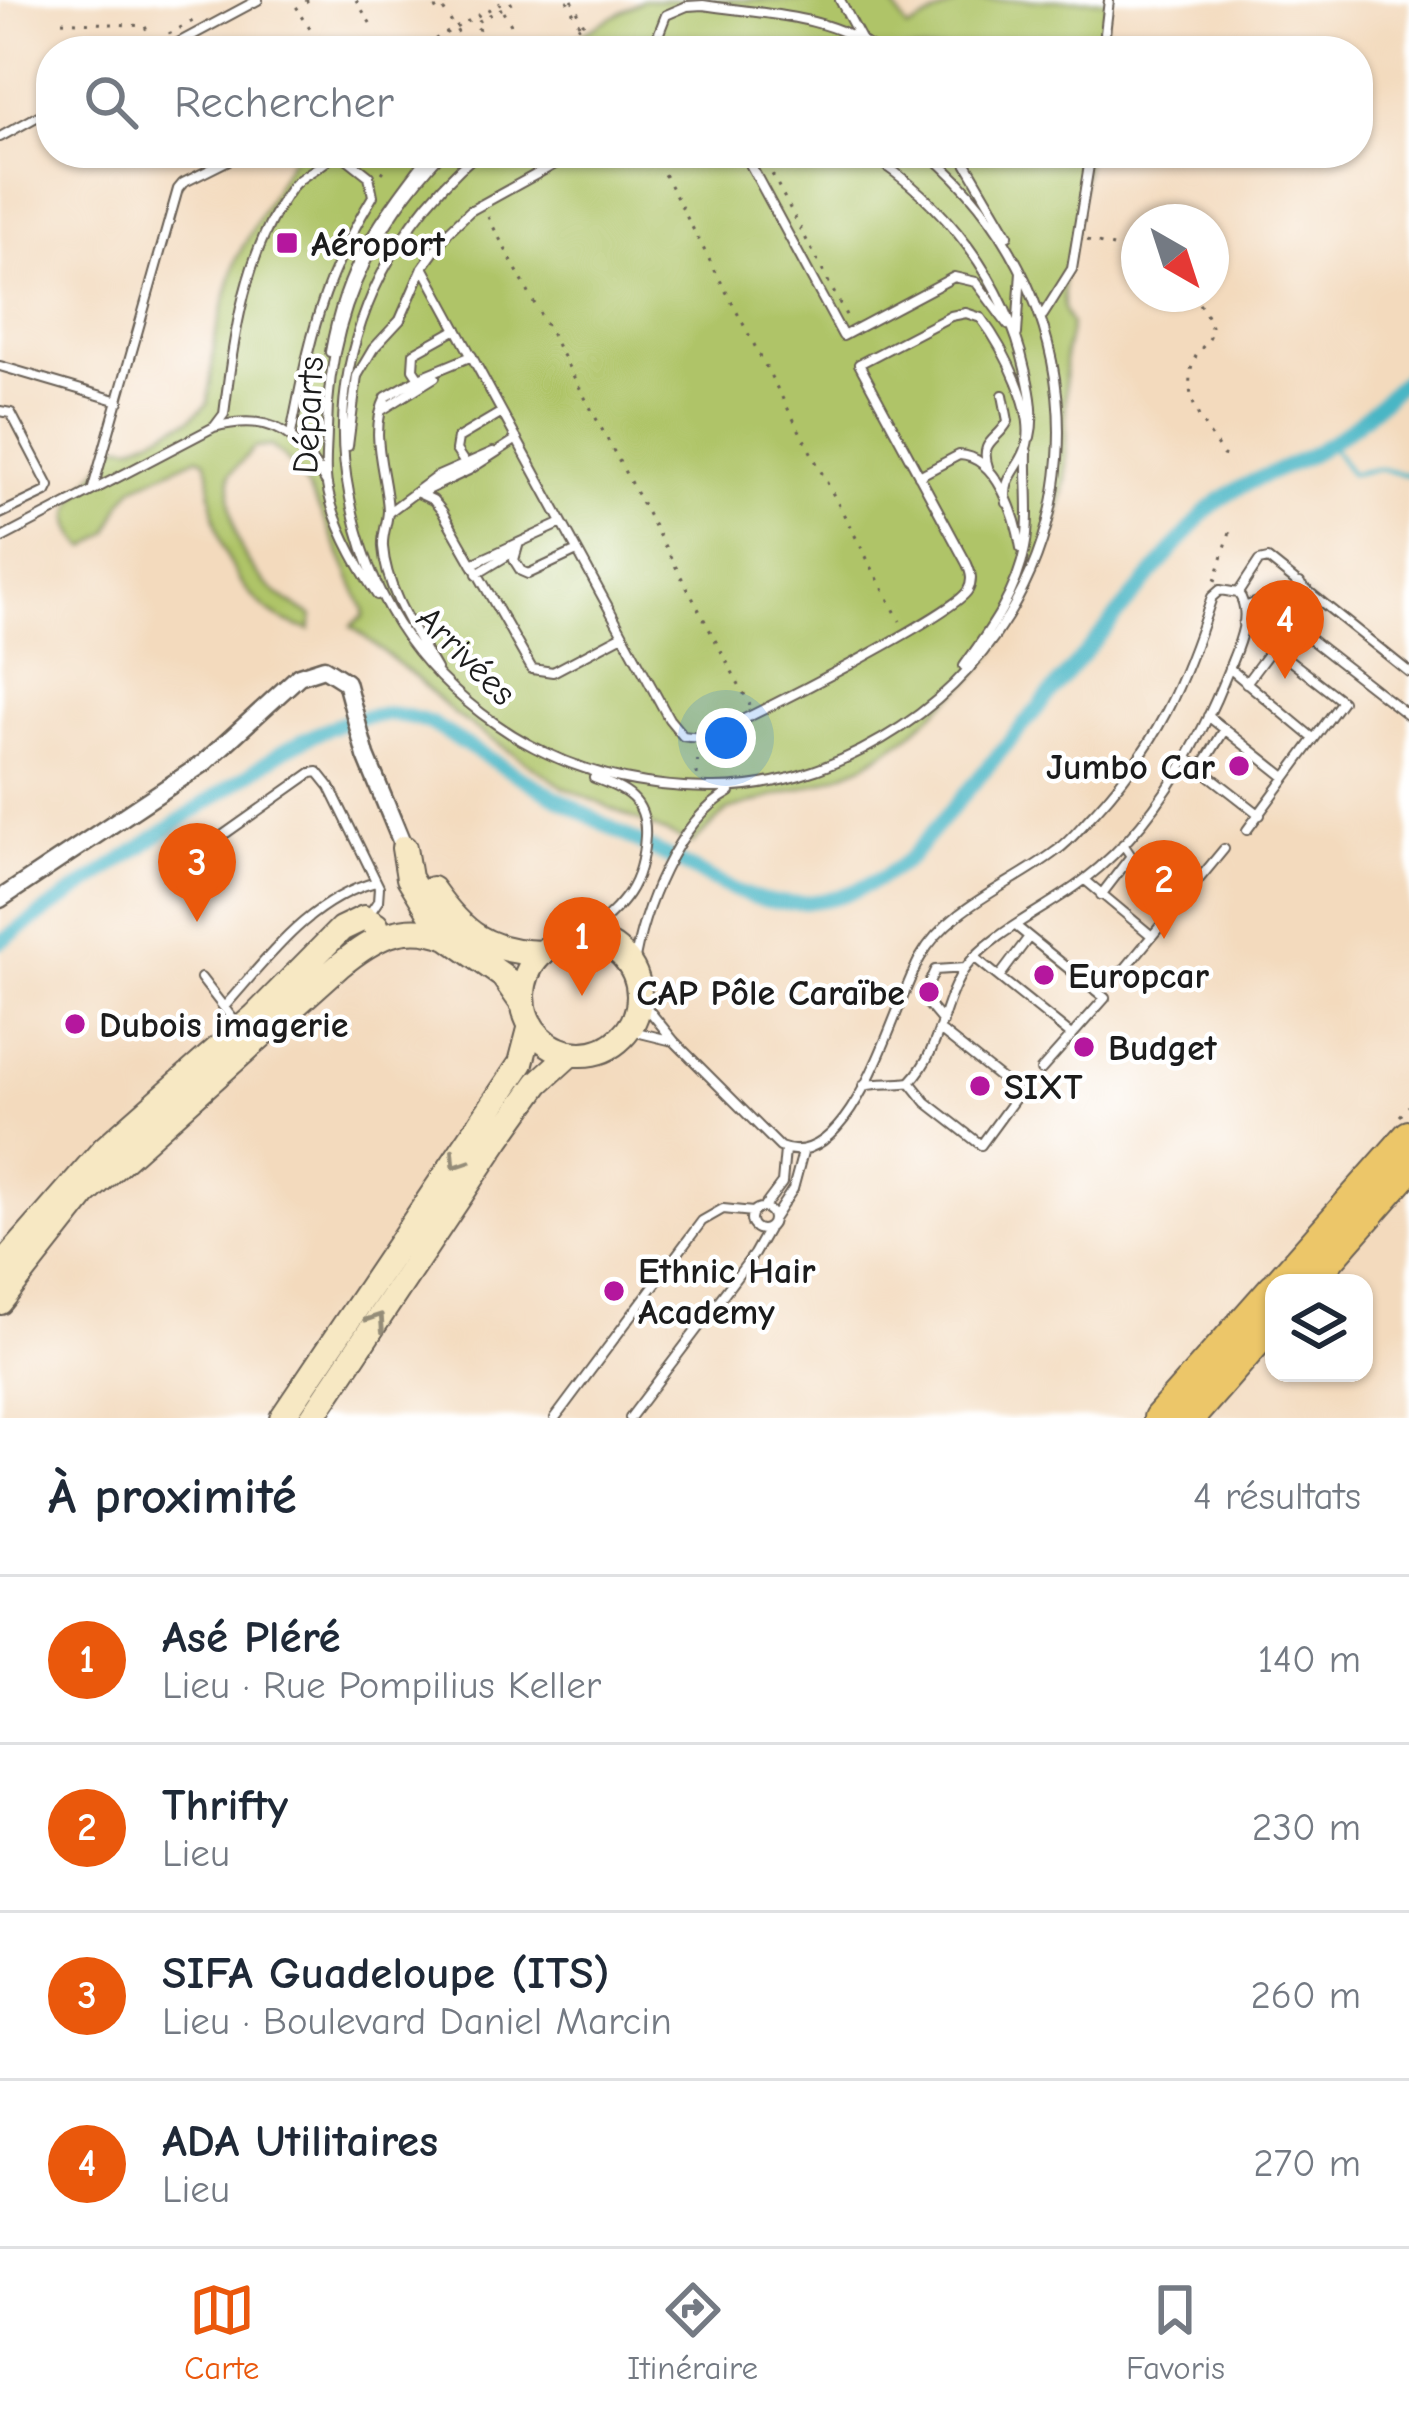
<!DOCTYPE html>
<html lang="fr">
<head>
<meta charset="utf-8">
<style>
  :root { --surface:#fff; --page:#f2f2f3; --text:#1f2937; --muted:#747a83; --line:#e0e1e3; --accent:#ea580c }
  body { margin:0; font-family:"Comic Neue",sans-serif; background:var(--page); color:var(--text) }
  .controls { position:absolute; right:36px; bottom:36px; display:grid; overflow:hidden; border-radius:24px; box-shadow:0 3px 9px #0004 }
  .controls button { width:108px; height:108px; display:grid; place-items:center; padding:0; border:0; border-bottom:3px solid var(--line); background:var(--surface); color:var(--text); font:60px sans-serif }
  .compass { position:absolute; left:1121px; top:204px; width:108px; height:108px; border-radius:50%; background:var(--surface); box-shadow:0 3px 9px #0004; rotate:141deg }
  .you { position:absolute; left:726px; top:738px; width:42px; height:42px; margin:-30px; border:9px solid #fff; border-radius:50%; background:#1a73e8; box-shadow:0 0 0 18px #1a73e833 }
  .badge { display:grid; place-items:center; width:78px; height:78px; border-radius:50%; background:var(--accent); color:#fff; font-size:39px; font-weight:700 }
  .pin { position:absolute; translate:-50% -99px; filter:drop-shadow(0 3px 6px #0008) }
  .pin::after { content:''; position:absolute; top:63px; width:42px; height:36px; background:inherit; clip-path:polygon(0 0,100% 0,50% 100%) }
  .list { margin:0; padding:0; list-style:none }
  h2 { display:flex; justify-content:space-between; align-items:center; height:156px; margin:0; padding:0 48px; font-size:51px }
  h2 small { font-size:39px; font-weight:400; color:var(--muted) }
  .list li { display:grid; grid-template-columns:78px 1fr auto; gap:36px; align-items:center; box-sizing:border-box; height:168px; padding:0 48px; border-top:3px solid var(--line) }
  .list b { display:block; font-size:45px; white-space:nowrap }
  .list p { margin:0; font-size:39px; white-space:nowrap; color:var(--muted) }
  .list em { font-size:39px; font-style:normal; color:var(--muted) }
  .icon { flex:none; width:66px; height:66px; fill:none; stroke:currentColor; stroke-width:2; stroke-linecap:round; stroke-linejoin:round }
  .map { position:relative; flex:none; width:1409px; height:1418px; overflow:hidden }
  .search { position:absolute; background:var(--surface); box-shadow:0 3px 9px #0004; left:36px; right:36px; top:36px; height:132px; display:flex; align-items:center; gap:30px; box-sizing:border-box; padding:0 42px; border-radius:48px; color:var(--muted); font-size:45px }
  .sheet { height:828px; background:var(--surface) }
  nav { display:flex; justify-content:space-around; align-items:center; box-sizing:border-box; height:168px; border-top:3px solid var(--line); background:var(--surface); font-size:33px; color:var(--muted) }
  nav a { display:grid; justify-items:center; gap:6px }
  nav .on { color:var(--accent) }
  .map>svg:first-child { display:block }
  .green { fill:#afc468; stroke:#667042; stroke-width:3 }
  .lines { fill:none; stroke-linecap:round; stroke-linejoin:round }
  .stream { stroke:#49b6c5; stroke-width:4.5 }
  .canal { stroke:#49b6c5; stroke-width:15 }
  .lane-casing { stroke:#675e54; stroke-width:12 }
  .street-casing { stroke:#675e54; stroke-width:21 }
  .secondary-casing { stroke:#675e54; stroke-width:28 }
  .highway-casing { stroke:#675e54; stroke-width:34 }
  .path { stroke:#675e54; stroke-width:3; stroke-dasharray:3 9; stroke-linecap:butt }
  .lane { stroke:#fff; stroke-width:8 }
  .street { stroke:#fff; stroke-width:16 }
  .secondary { stroke:#f7e8c3; stroke-width:24 }
  .highway { stroke:#ecc669; stroke-width:30 }
  .lane-bridge-casing { stroke:#675e54; stroke-width:12; stroke-linecap:butt }
  .lane-bridge { stroke:#fff; stroke-width:8 }
  .oneway { stroke:#948c78 }
  .poi-dot { fill:#b5179e; stroke:#fff; stroke-width:4.5 }
  .labels { text-anchor:middle; stroke-width:9; stroke-linejoin:round; paint-order:stroke }
  .poi-label { font-size:36px; font-weight:bold; fill:#1c1c1c; stroke:#fff; text-anchor:start }
  .street-label { font-size:36px; fill:#1c1c1c; stroke:#fff }
</style>
</head>
<body>
<div class="map">
<svg width="1409" height="1418" viewBox="0 0 1409 1418">
  <rect width="100%" height="100%" fill="#fff"/>
  <filter id="ink" filterUnits="userSpaceOnUse"><feTurbulence type="fractalNoise" baseFrequency=".00833" numOctaves="2"/><feDisplacementMap in="SourceGraphic" scale="24" xChannelSelector="R" yChannelSelector="G"/><feConvolveMatrix kernelMatrix="1 2 1 2 8 2 1 2 1" color-interpolation-filters="sRGB"/></filter>
  <filter id="wash" filterUnits="userSpaceOnUse"><feTurbulence type="fractalNoise" baseFrequency=".004" numOctaves="4" result="noise"/><feDisplacementMap in="SourceGraphic" scale="48" xChannelSelector="R" yChannelSelector="G"/><feGaussianBlur stdDeviation="2.7" result="paint"/><feColorMatrix in="noise" values="0 0 0 0 0 0 0 0 0 0 0 0 0 0 0 0 0 1.4 0 .05"/><feComposite in="paint" operator="in"/></filter>
  <g filter="url(#wash)">
    <rect width="100%" height="100%" fill="#f3dabd"/>
    <path class="green" d="M643 0H890L908 29 964 0H1108L1101 51H551Z
      M295 153H1088L1073 241 1063 275 1064 310 1071 325 1065 353 1066 479 1054 532 1029 595 995 651 971 680 908 736 864 765 820 783 728 810 692 844 565 788 454 714 414 676 351 626 364 616V609C341 562 314 476 271 446L254 448 230 474C227 545 250 584 313 616L310 630C236 612 212 538 209 470L205 460 198 457 134 487 121 504 109 532 86 548C43 507 97 483 116 444L133 446 189 420 208 403 216 333 236 259Z"/>
    <g class="lines">
      <path class="stream" d="M1329 443 1351 474 1378 469 1409 475"/>
      <path class="canal" d="M0 942 283 751C331 725 378 701 432 724 513 774 596 822 682 864 711 878 742 898 775 902 827 907 873 888 911 857L1204 513C1234 485 1268 476 1304 458 1345 437 1376 408 1409 376"/>
    </g>
  </g>
  <g filter="url(#ink)">
    <g class="lines">
      <g class="lane-casing">
        <path id="lane" d="M840 0 861 39
          M676 50 728 51
          M163 51 258 0
          M652 51 666 15 687 6 703 5C758 14 831 14 876 51
          M1103 51 1109 0
          M0 137 51 109
          M478 153C380 235 324 366 349 493 367 593 413 666 496 724 560 769 632 787 709 788 769 789 830 770 882 739 1100 611 1118 314 928 153
          M744 153 843 336 954 277 976 282 1008 325
          M867 153C945 202 1006 281 1026 373 1031 394 1035 416 1030 437
          M960 153 1008 235
          M423 267 669 719 683 736C693 738 700 738 710 735 744 721 957 613 968 590 973 581 971 573 967 564L859 364 951 316 966 313 981 318C1002 346 1040 415 1025 451 1017 471 1002 479 1007 503
          M1043 315 1072 269 1091 153
          M1017 334 1021 271
          M330 352C345 266 379 220 431 153
          M0 366 119 401
          M419 378 413 369 414 353 457 329
          M382 410 435 377
          M0 411 11 413 49 486 46 492 0 514
          M215 426 224 414C234 336 244 254 291 188 303 172 321 170 335 153
          M291 434C310 337 321 282 373 196L369 176 340 153
          M348 446 357 376 373 349 400 320 423 267 448 232 470 211 575 153
          M464 462 456 450 458 438 502 412
          M988 467C979 440 998 441 1008 421L1003 395
          M919 476 959 455C997 456 1016 516 1021 548
          M93 488 178 189 183 183 243 153
          M425 491 469 470 517 439
          M418 493 433 500 442 511 532 669 553 672 623 635
          M389 512 436 477 493 452
          M0 539 214 427C275 411 297 435 327 484
          M518 546 514 560 521 571 528 574 577 551
          M472 564 562 523
          M477 574 513 552
          M1238 593 1259 561 1268 559 1409 672
          M377 595C356 563 333 523 327 485 324 467 327 447 327 429 328 322 370 230 442 153
          M1244 607 1258 602 1269 607 1409 716
          M1276 613 1300 583
          M1243 624 1342 701 1247 830
          M964 666C990 630 1017 593 1025 548 1031 518 1026 482 1027 452
          M1229 668 1313 738
          M436 669C415 632 386 590 383 547 382 534 388 522 388 510 386 472 368 433 386 397L419 378 472 356
          M1246 683 1273 647
          M1208 716 1285 777
          M1187 758 1260 815
          M1201 768 1225 729
          M212 843 311 773 318 772 330 787 379 887 378 901 370 913
          M1123 844 1131 856 1186 898
          M1085 880 1152 936
          M1101 895 1131 856
          M1017 927 1105 998 1041 1070
          M584 938C622 905 642 889 645 836 647 799 626 790 594 778
          M974 957 1071 1035
          M633 970C642 912 676 821 730 792
          M1123 971 1224 849
          M999 977 1029 937
          M201 978 239 1027
          M930 981 935 970 965 968
          M639 998 674 1041 780 1147C852 1176 895 1002 920 958 948 907 1012 885 1056 851 1071 841 1082 825 1095 812 1158 744 1184 683 1212 597L1220 590 1238 593C1254 614 1237 648 1228 671 1197 749 1152 828 1084 880 1050 907 991 933 966 967 941 1001 943 1048 910 1082 894 1085 880 1082 863 1086
          M927 1003 943 1022
          M224 1007C269 957 309 900 376 882
          M628 1030 673 1041
          M910 1082 926 1102 981 1145 1019 1093 941 1031
          M764 1207 782 1183 785 1150
          M751 1219a11 11 0 1 1 22 0a11 11 0 1 1-22 0Z
          M774 1218 793 1189 803 1152
          M555 1418 702 1221 723 1209 753 1212
          M630 1418 754 1254 768 1229"/>
      </g>
      <g class="street-casing">
        <path id="street" d="M0 899 204 763 299 676 324 668 346 682 366 756 404 848"/>
      </g>
      <g class="secondary-casing">
        <path id="secondary" d="M404 848 409 878 433 917 448 937 503 976 524 1006
          M432 889C464 934 487 952 543 953
          M523 996a58 58 0 1 1 116 0a58 58 0 1 1-116 0Z
          M0 1268 105 1148 255 1016 341 929 364 918 376 925 379 937
          M0 1302 85 1194 339 966C373 938 404 920 448 937
          M282 1418 521 1063 531 1025
          M312 1418 498 1139 538 1083 571 1053"/>
      </g>
      <g class="highway-casing">
        <path id="highway" d="M1279 1283 1409 1136
          M1308 1283 1409 1168
          M1159 1418 1274 1288
          M1189 1418 1274 1321"/>
      </g>
      <path class="path" d="M308 0 296 9 313 33
        M356 0 372 26
        M428 0 434 10 453 0
        M437 0 470 51
        M567 0 589 44
        M572 0 593 43
        M503 12 515 31
        M62 21 145 26 147 31
        M137 51 193 21
        M414 51 506 0
        M491 51 475 23 517 0
        M536 51 580 26
        M567 51 591 45
        M90 153H121
        M379 153 391 160 400 153
        M653 153 900 621
        M761 153 849 321
        M291 158 299 153
        M382 173 391 160
        M488 217 750 705
        M1087 240 1139 254
        M1192 294C1235 351 1194 331 1190 377 1187 406 1208 431 1223 455L1233 457
        M1215 581 1232 525
        M697 775 698 749
        M1400 1116 1409 1106"/>
      <use href="#lane" class="lane"/>
      <use href="#street" class="street"/>
      <use href="#secondary" class="secondary"/>
      <use href="#highway" class="highway"/>
      <g class="lane-bridge-casing">
        <path id="lane-bridge" d="M599 51 725 44 781 51"/>
      </g>
      <use href="#lane-bridge" class="lane-bridge"/>
    </g>
    <defs><path id="oneway-chevron" d="M-2-3.5L2.5 0L-2 3.5" fill="none" stroke-width="1.6" stroke-linecap="round" stroke-linejoin="round" transform="scale(3)"/></defs>
    <g class="oneway">
      <use href="#oneway-chevron" transform="translate(458 1161) rotate(123)"/>
      <use href="#oneway-chevron" transform="translate(377 1321) rotate(-56)"/>
    </g>
  </g>
  <g class="poi-dot">
    <rect x="275" y="231" width="24" height="24" rx="6"/>
    <circle cx="1239" cy="766" r="12"/>
    <circle cx="1044" cy="975" r="12"/>
    <circle cx="929" cy="992" r="12"/>
    <circle cx="75" cy="1024" r="12"/>
    <circle cx="1084" cy="1047" r="12"/>
    <circle cx="980" cy="1086" r="12"/>
    <circle cx="614" cy="1291" r="12"/>
  </g>
  <g class="labels">
    <g class="poi-label">
      <text x="311" y="256">Aéroport</text>
      <text x="1215" y="779" text-anchor="end">Jumbo Car</text>
      <text x="1068" y="988">Europcar</text>
      <text x="905" y="1005" text-anchor="end">CAP Pôle Caraïbe</text>
      <text x="99" y="1037">Dubois imagerie</text>
      <text x="1108" y="1060">Budget</text>
      <text x="1004" y="1099">SIXT</text>
      <text x="638" y="1283">Ethnic Hair<tspan x="638" dy="41">Academy</tspan></text>
    </g>
    <g class="street-label">
      <text transform="translate(307 415) rotate(-87)" y="13">Départs</text>
      <text transform="translate(467 655) rotate(45)" y="13">Arrivées</text>
    </g>
  </g>
</svg>
<div class="controls">
<button><svg class="icon" aria-label="layers" viewBox="0 0 24 24"><path d="M12 4l9 5-9 5-9-5zM3 14l9 5 9-5"/></svg></button>
</div>
<svg class="compass" viewBox="-18 -18 36 36"><path d="M0-13l5 13h-10z" fill="#e53935"/><path d="M0 13l5-13h-10z" fill="#747a83"/></svg>
<div class="you"></div>
<div class="pin badge" style="left:582px;top:996px">1</div>
<div class="pin badge" style="left:1164px;top:939px">2</div>
<div class="pin badge" style="left:197px;top:922px">3</div>
<div class="pin badge" style="left:1285px;top:679px">4</div>
<div class="search"><svg class="icon" aria-label="search" viewBox="0 0 24 24"><circle cx="10" cy="10" r="6"/><path d="M15 15l6 6"/></svg>Rechercher</div>
</div>
<section class="sheet">
<h2>À proximité<small>4 résultats</small></h2>
<ul class="list">
<li><span class="badge">1</span><div><b>Asé Pléré</b><p>Lieu · Rue Pompilius Keller</p></div><em>140 m</em></li>
<li><span class="badge">2</span><div><b>Thrifty</b><p>Lieu</p></div><em>230 m</em></li>
<li><span class="badge">3</span><div><b>SIFA Guadeloupe (ITS)</b><p>Lieu · Boulevard Daniel Marcin</p></div><em>260 m</em></li>
<li><span class="badge">4</span><div><b>ADA Utilitaires</b><p>Lieu</p></div><em>270 m</em></li>
</ul>
</section>
<nav>
<a class="on"><svg class="icon" aria-label="map" viewBox="0 0 24 24"><path d="M3 6l6-2 6 2 6-2v14l-6 2-6-2-6 2zM9 4v14M15 6v14"/></svg>Carte</a>
<a><svg class="icon" aria-label="directions" viewBox="0 0 24 24"><path d="M12 3l9 9-9 9-9-9zM9 14v-3h6M13 9l2 2-2 2"/></svg>Itinéraire</a>
<a><svg class="icon" aria-label="saved" viewBox="0 0 24 24"><path d="M7 4h10v16l-5-4-5 4z"/></svg>Favoris</a>
</nav>
</body>
</html>
